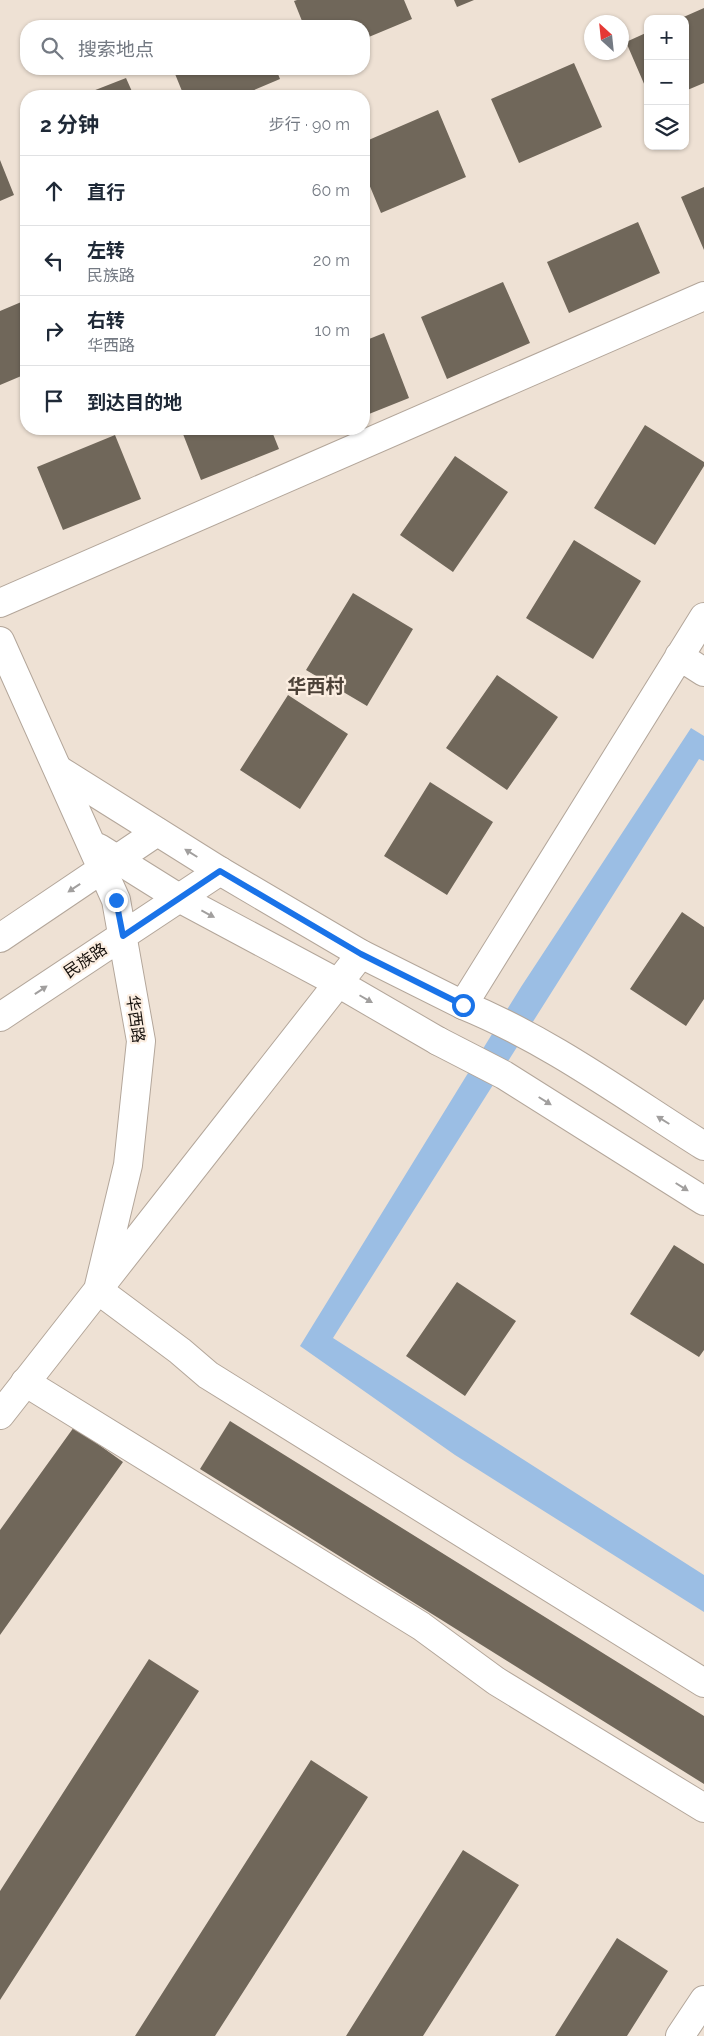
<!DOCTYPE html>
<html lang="zh">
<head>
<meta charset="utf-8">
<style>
  :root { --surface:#fff; --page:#f6f6f7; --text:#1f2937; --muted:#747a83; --line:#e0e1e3 }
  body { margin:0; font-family:Raleway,"Noto Sans SC",sans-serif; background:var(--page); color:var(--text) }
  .controls { position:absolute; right:15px; top:15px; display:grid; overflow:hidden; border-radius:10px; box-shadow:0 1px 4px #0004 }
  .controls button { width:45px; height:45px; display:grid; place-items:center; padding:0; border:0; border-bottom:1px solid var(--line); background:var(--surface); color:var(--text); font:25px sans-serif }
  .compass { position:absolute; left:584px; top:15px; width:45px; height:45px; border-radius:50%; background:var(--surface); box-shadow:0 1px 4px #0004; rotate:333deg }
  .stop { position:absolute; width:15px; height:15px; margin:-11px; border:4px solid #1a73e8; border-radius:50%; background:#fff }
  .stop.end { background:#1a73e8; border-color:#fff; box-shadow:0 1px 5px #0008 }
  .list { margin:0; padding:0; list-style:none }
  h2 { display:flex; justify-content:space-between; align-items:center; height:65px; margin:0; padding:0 20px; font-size:21px }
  h2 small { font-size:16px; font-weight:400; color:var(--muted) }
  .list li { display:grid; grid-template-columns:32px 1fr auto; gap:15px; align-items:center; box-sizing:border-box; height:70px; padding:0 20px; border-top:1px solid var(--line) }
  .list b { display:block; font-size:19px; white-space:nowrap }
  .list p { margin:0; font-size:16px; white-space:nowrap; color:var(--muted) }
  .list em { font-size:16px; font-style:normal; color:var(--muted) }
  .icon { flex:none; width:28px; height:28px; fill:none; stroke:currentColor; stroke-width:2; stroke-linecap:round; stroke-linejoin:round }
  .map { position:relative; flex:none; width:704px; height:2036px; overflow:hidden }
  .search { position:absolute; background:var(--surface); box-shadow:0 1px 4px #0004; left:20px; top:20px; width:350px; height:55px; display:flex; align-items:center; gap:12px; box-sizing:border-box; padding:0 18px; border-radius:20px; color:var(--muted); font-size:19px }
  .panel { position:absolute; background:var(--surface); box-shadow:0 1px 4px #0004; left:20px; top:90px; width:350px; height:345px; border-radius:20px }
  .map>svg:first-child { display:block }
  .water { fill:#9bbee4 }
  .building { fill:#70675a }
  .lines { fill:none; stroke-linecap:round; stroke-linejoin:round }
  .minor-casing { stroke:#b3a69a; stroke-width:30 }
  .tertiary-casing { stroke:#b3a69a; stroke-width:30 }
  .minor { stroke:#fff; stroke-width:28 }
  .tertiary { stroke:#fff; stroke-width:28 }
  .oneway { fill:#a19f9e }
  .route { stroke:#1a73e8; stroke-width:6 }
  .labels { text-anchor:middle; stroke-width:4.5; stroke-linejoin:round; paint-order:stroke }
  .street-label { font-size:16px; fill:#15100c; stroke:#fceee1 }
  .quarter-label { font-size:19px; font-weight:bold; fill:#4d4238; stroke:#fceee1 }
</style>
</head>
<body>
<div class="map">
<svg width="704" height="2036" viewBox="0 0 704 2036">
  <rect width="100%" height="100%" fill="#eee1d4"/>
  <path class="water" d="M691 728 704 736V761L699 759 333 1338 704 1575V1612L455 1455 300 1346 521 987Z"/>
  <path class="building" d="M297 0H404L412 19 364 39V26H304L294 1Z
    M454 0H474L457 7Z
    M704 8V83L685 91V19H679Z
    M648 32V93L626 42Z
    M574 63 602 127 519 163 491 99Z
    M173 69H276L280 79 240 96H184Z
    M126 78 134 96H80Z
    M438 110 466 177 381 213 364 172V142Z
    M0 160 14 195 0 201Z
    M704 187V250L681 197Z
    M638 222 660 273 569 313 547 262Z
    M503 282 530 343 447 379 421 317Z
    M26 300V374L0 385V311Z
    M384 333 409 398 364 416V341Z
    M645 425 704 462V466L655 545 594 508Z
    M181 429H271L279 449 201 480Z
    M115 435 141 499 63 530 37 467Z
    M455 456 508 492 453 572 400 535Z
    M574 540 641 581 593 659 526 618Z
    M353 593 413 629 367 706 306 670Z
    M497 675 558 717 507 790 446 748Z
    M288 695 348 734 300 809 240 770Z
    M430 782 493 822 447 895 384 856Z
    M682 912 704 927V999L686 1026 630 989Z
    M674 1245 704 1264V1350L699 1357 630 1314Z
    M457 1282 516 1321 465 1396 406 1356Z
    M230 1421 704 1716V1784L200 1469Z
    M74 1427 123 1462 0 1635V1530Z
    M149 1659 199 1691 0 2000V1891Z
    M311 1760 368 1797 215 2036H135Z
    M463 1850 519 1885 423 2036H346Z
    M617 1938 668 1971 627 2036H555Z"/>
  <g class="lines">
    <g class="minor-casing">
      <path id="minor" d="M0 603 704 296
        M679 656 704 672
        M59 770 220 871 361 954 463 1005 704 617
        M99 848 179 898 338 983 438 1041
        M98 1290 180 1351 208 1375 704 1683
        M25 1382 421 1626 496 1681 704 1808
        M680 2036 704 2000"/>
    </g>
    <g class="tertiary-casing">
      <path id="tertiary" d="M0 641 116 900 141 1041 128 1165 98 1290 0 1415
        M0 938 157 832
        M463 1005C549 1040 626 1097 704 1146
        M0 1017 220 871
        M438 1041 504 1075 704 1201
        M103 1283 361 954"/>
    </g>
    <use href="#minor" class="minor"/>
    <use href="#tertiary" class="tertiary"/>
  </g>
  <defs><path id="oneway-solid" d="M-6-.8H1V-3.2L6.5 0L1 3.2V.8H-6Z" transform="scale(1.25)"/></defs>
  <g class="oneway">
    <use href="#oneway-solid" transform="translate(191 853) rotate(-148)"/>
    <use href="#oneway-solid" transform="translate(74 888) rotate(146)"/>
    <use href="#oneway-solid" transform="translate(208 914) rotate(28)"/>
    <use href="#oneway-solid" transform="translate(41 990) rotate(-34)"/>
    <use href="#oneway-solid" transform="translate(366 999) rotate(30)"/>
    <use href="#oneway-solid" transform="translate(545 1101) rotate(32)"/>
    <use href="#oneway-solid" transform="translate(663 1120) rotate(-148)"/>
    <use href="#oneway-solid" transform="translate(682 1187) rotate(32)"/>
  </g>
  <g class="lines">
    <path class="route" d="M116 900 123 936 220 871 361 954 463 1005"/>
  </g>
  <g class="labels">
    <g class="street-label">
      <text transform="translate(85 960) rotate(-34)" y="6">民族路</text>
      <text transform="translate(136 1019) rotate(82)" y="6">华西路</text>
    </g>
    <g class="quarter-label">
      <text x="316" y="693">华西村</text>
    </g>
  </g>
</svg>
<div class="controls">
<button>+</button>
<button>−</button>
<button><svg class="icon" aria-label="layers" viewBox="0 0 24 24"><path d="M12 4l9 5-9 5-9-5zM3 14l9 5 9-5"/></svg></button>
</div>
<svg class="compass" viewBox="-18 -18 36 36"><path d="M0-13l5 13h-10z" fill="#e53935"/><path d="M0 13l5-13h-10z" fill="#747a83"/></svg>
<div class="stop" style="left:463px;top:1005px"></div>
<div class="stop end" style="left:116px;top:900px"></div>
<div class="search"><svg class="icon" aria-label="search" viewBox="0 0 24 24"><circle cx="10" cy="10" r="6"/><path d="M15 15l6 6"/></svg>搜索地点</div>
<section class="panel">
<h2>2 分钟<small>步行 · 90 m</small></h2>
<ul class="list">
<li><svg class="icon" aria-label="ahead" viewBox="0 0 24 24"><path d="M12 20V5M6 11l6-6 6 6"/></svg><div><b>直行</b></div><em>60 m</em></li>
<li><svg class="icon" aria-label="left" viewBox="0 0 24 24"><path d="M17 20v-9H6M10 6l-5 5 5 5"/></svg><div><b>左转</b><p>民族路</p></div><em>20 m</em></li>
<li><svg class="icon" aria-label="right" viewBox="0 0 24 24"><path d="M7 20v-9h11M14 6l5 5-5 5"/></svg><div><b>右转</b><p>华西路</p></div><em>10 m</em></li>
<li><svg class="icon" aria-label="arrive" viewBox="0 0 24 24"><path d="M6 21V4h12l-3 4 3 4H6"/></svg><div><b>到达目的地</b></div></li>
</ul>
</section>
</div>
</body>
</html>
